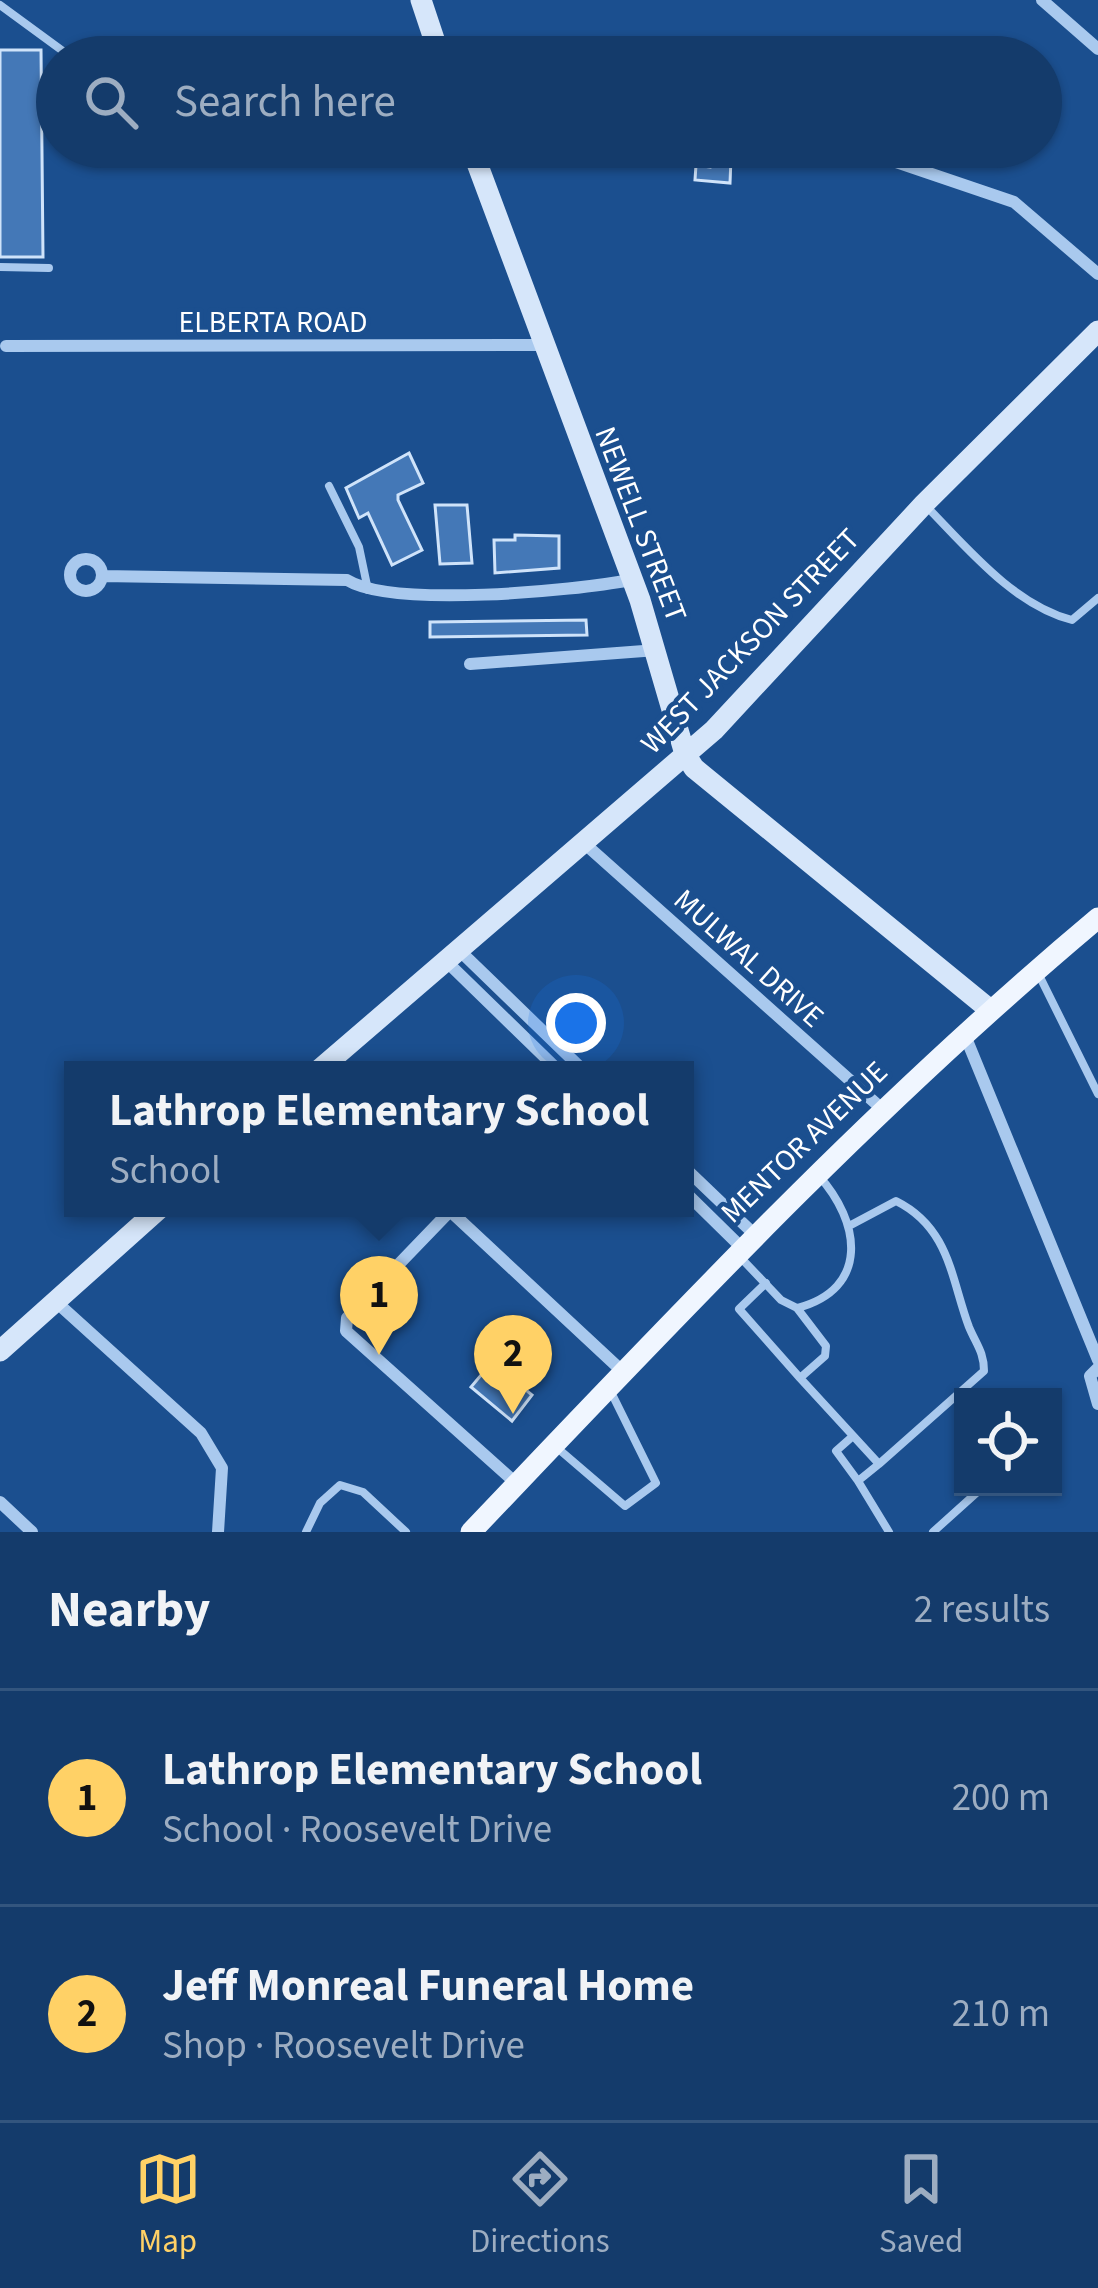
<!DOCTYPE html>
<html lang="en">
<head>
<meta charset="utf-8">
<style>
  :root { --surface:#143b6b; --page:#214673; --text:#f1f3f6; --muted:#9dadc1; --line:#33557e; --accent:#ffd166 }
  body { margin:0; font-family:"Source Sans 3",sans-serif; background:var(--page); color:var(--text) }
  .controls { position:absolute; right:36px; bottom:36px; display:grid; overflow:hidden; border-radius:0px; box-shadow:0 3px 9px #0004 }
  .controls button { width:108px; height:108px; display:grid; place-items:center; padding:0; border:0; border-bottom:3px solid var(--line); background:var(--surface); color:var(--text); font:60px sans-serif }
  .you { position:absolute; left:576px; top:1023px; width:42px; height:42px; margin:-30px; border:9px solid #fff; border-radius:50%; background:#1a73e8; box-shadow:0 0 0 18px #1a73e833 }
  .badge { display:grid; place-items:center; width:78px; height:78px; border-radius:50%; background:var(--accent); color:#111; font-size:39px; font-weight:700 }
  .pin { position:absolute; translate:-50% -99px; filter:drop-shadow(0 3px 6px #0008) }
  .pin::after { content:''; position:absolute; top:63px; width:42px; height:36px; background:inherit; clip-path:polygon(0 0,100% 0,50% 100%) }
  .popup { position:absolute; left:64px; top:1061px; width:630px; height:156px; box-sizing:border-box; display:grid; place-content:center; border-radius:0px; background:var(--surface); filter:drop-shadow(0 3px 9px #0005); font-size:39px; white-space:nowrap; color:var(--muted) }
  .popup b { font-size:45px; color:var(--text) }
  .popup::after { content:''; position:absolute; left:50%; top:100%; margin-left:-24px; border:24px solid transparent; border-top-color:var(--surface) }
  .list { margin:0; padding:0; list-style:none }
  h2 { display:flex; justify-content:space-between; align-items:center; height:156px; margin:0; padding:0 48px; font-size:51px }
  h2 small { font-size:39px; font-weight:400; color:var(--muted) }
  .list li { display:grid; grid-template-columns:78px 1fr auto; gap:36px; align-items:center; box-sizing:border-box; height:216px; padding:0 48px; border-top:3px solid var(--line) }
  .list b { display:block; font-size:45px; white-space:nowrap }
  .list p { margin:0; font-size:39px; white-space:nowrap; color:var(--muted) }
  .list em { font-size:39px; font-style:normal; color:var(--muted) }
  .icon { flex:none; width:66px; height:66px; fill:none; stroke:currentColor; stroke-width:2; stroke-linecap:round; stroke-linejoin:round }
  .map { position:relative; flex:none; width:1098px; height:1532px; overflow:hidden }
  .search { position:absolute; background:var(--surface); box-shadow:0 3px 9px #0004; left:36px; right:36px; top:36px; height:132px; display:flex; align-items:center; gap:30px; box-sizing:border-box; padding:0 42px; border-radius:66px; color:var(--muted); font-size:45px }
  .sheet { height:588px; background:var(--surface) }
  nav { display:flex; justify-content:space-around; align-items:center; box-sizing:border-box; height:168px; border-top:3px solid var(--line); background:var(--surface); font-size:33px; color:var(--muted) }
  nav a { display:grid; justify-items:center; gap:6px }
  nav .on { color:var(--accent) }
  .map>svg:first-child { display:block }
  .building { fill:#4478b7; stroke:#cfe3fa; stroke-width:3 }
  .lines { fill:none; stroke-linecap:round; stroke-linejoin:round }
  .lane { stroke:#a9c9ee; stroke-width:8 }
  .street { stroke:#a9c9ee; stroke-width:12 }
  .secondary { stroke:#d6e6fa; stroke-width:21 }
  .primary { stroke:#f0f6ff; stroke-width:21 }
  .labels { text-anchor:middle; stroke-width:9; stroke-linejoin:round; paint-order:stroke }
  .street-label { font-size:30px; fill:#fff; stroke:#1b4f8f }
</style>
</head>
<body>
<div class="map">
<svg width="1098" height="1532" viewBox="0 0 1098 1532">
  <rect width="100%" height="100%" fill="#1b4f8f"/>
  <path class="building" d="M0 50H41L43 257H0Z
    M711 156 731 158 730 183 695 180 696 165 710 167Z
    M409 453 423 483 398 495V500L422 550 392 565 368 513 359 518 346 488Z
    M435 505H467L472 563 440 564Z
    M515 535 559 536V568L495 573 494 540H515Z
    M586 620 587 635 430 637V622Z
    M492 1362 532 1395 512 1421 471 1387Z"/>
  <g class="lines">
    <path class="lane" d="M0 5 71 57
      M262 147H438
      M0 267 49 268
      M329 486 359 547 368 590
      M927 507C968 549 1014 605 1072 620L1098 598
      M1037 971 1098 1094
      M740 1257 781 1300 797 1308C870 1289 861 1222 818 1175
      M766 1283 739 1309 800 1378 825 1356 826 1346 797 1308
      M800 1378 879 1464 984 1371C984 1352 976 1344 969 1327 951 1279 950 1228 896 1201L849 1226
      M853 1436 836 1451 858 1481 879 1464
      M555 1446 625 1506 656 1483 610 1390
      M858 1481 889 1532
      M306 1532 320 1503 340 1485 363 1492 406 1532
      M933 1532 983 1487"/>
    <path class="street" d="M1042 0 1098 49
      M852 147 1014 202 1098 274
      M6 346 540 345
      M70 575a16 16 0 1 1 32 0a16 16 0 1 1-32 0Z
      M102 576 347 580C392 608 574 591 630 580
      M470 664 657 650
      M585 844 881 1108
      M460 951 583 1070
      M447 962 558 1070
      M964 1033 1098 1360
      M685 1168 753 1233
      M685 1192 740 1246
      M448 1209 622 1371
      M450 1211 347 1318 346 1331 517 1484
      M54 1300 201 1433 222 1468 218 1532
      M1098 1368 1090 1376 1098 1404
      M0 1502 32 1532"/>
    <path class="secondary" d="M421 0 440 57
      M471 147 640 600 685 754 694 768 989 1009
      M319 1070 714 730 924 504 1098 331
      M0 1351 160 1208"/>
    <path class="primary" d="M471 1532C675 1318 871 1108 1098 918"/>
  </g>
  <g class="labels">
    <g class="street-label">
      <text x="273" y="332">ELBERTA ROAD</text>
      <text transform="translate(641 524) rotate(69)" y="10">NEWELL STREET</text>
      <text transform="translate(750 641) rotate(-46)" y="10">WEST JACKSON STREET</text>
      <text transform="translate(749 958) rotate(42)" y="10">MULWAL DRIVE</text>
      <text transform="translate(804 1142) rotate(-44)" y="10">MENTOR AVENUE</text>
    </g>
  </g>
</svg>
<div class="controls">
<button><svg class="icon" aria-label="locate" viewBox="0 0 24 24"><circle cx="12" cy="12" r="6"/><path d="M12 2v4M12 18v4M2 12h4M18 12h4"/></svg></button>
</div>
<div class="you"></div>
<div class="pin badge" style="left:379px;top:1355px">1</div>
<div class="popup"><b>Lathrop Elementary School</b>School</div>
<div class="pin badge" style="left:513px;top:1414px">2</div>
<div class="search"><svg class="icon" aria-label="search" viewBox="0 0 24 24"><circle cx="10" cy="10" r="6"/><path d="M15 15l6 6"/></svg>Search here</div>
</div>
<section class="sheet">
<h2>Nearby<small>2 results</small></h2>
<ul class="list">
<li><span class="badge">1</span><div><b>Lathrop Elementary School</b><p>School · Roosevelt Drive</p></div><em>200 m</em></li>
<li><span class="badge">2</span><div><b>Jeff Monreal Funeral Home</b><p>Shop · Roosevelt Drive</p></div><em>210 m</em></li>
</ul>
</section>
<nav>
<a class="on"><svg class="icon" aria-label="map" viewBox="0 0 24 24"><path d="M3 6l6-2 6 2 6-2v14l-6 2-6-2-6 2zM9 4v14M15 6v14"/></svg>Map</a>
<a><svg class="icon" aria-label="directions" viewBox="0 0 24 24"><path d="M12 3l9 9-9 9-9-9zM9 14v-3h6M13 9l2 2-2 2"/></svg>Directions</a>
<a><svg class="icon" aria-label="saved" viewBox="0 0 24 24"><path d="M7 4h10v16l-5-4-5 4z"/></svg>Saved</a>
</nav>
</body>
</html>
